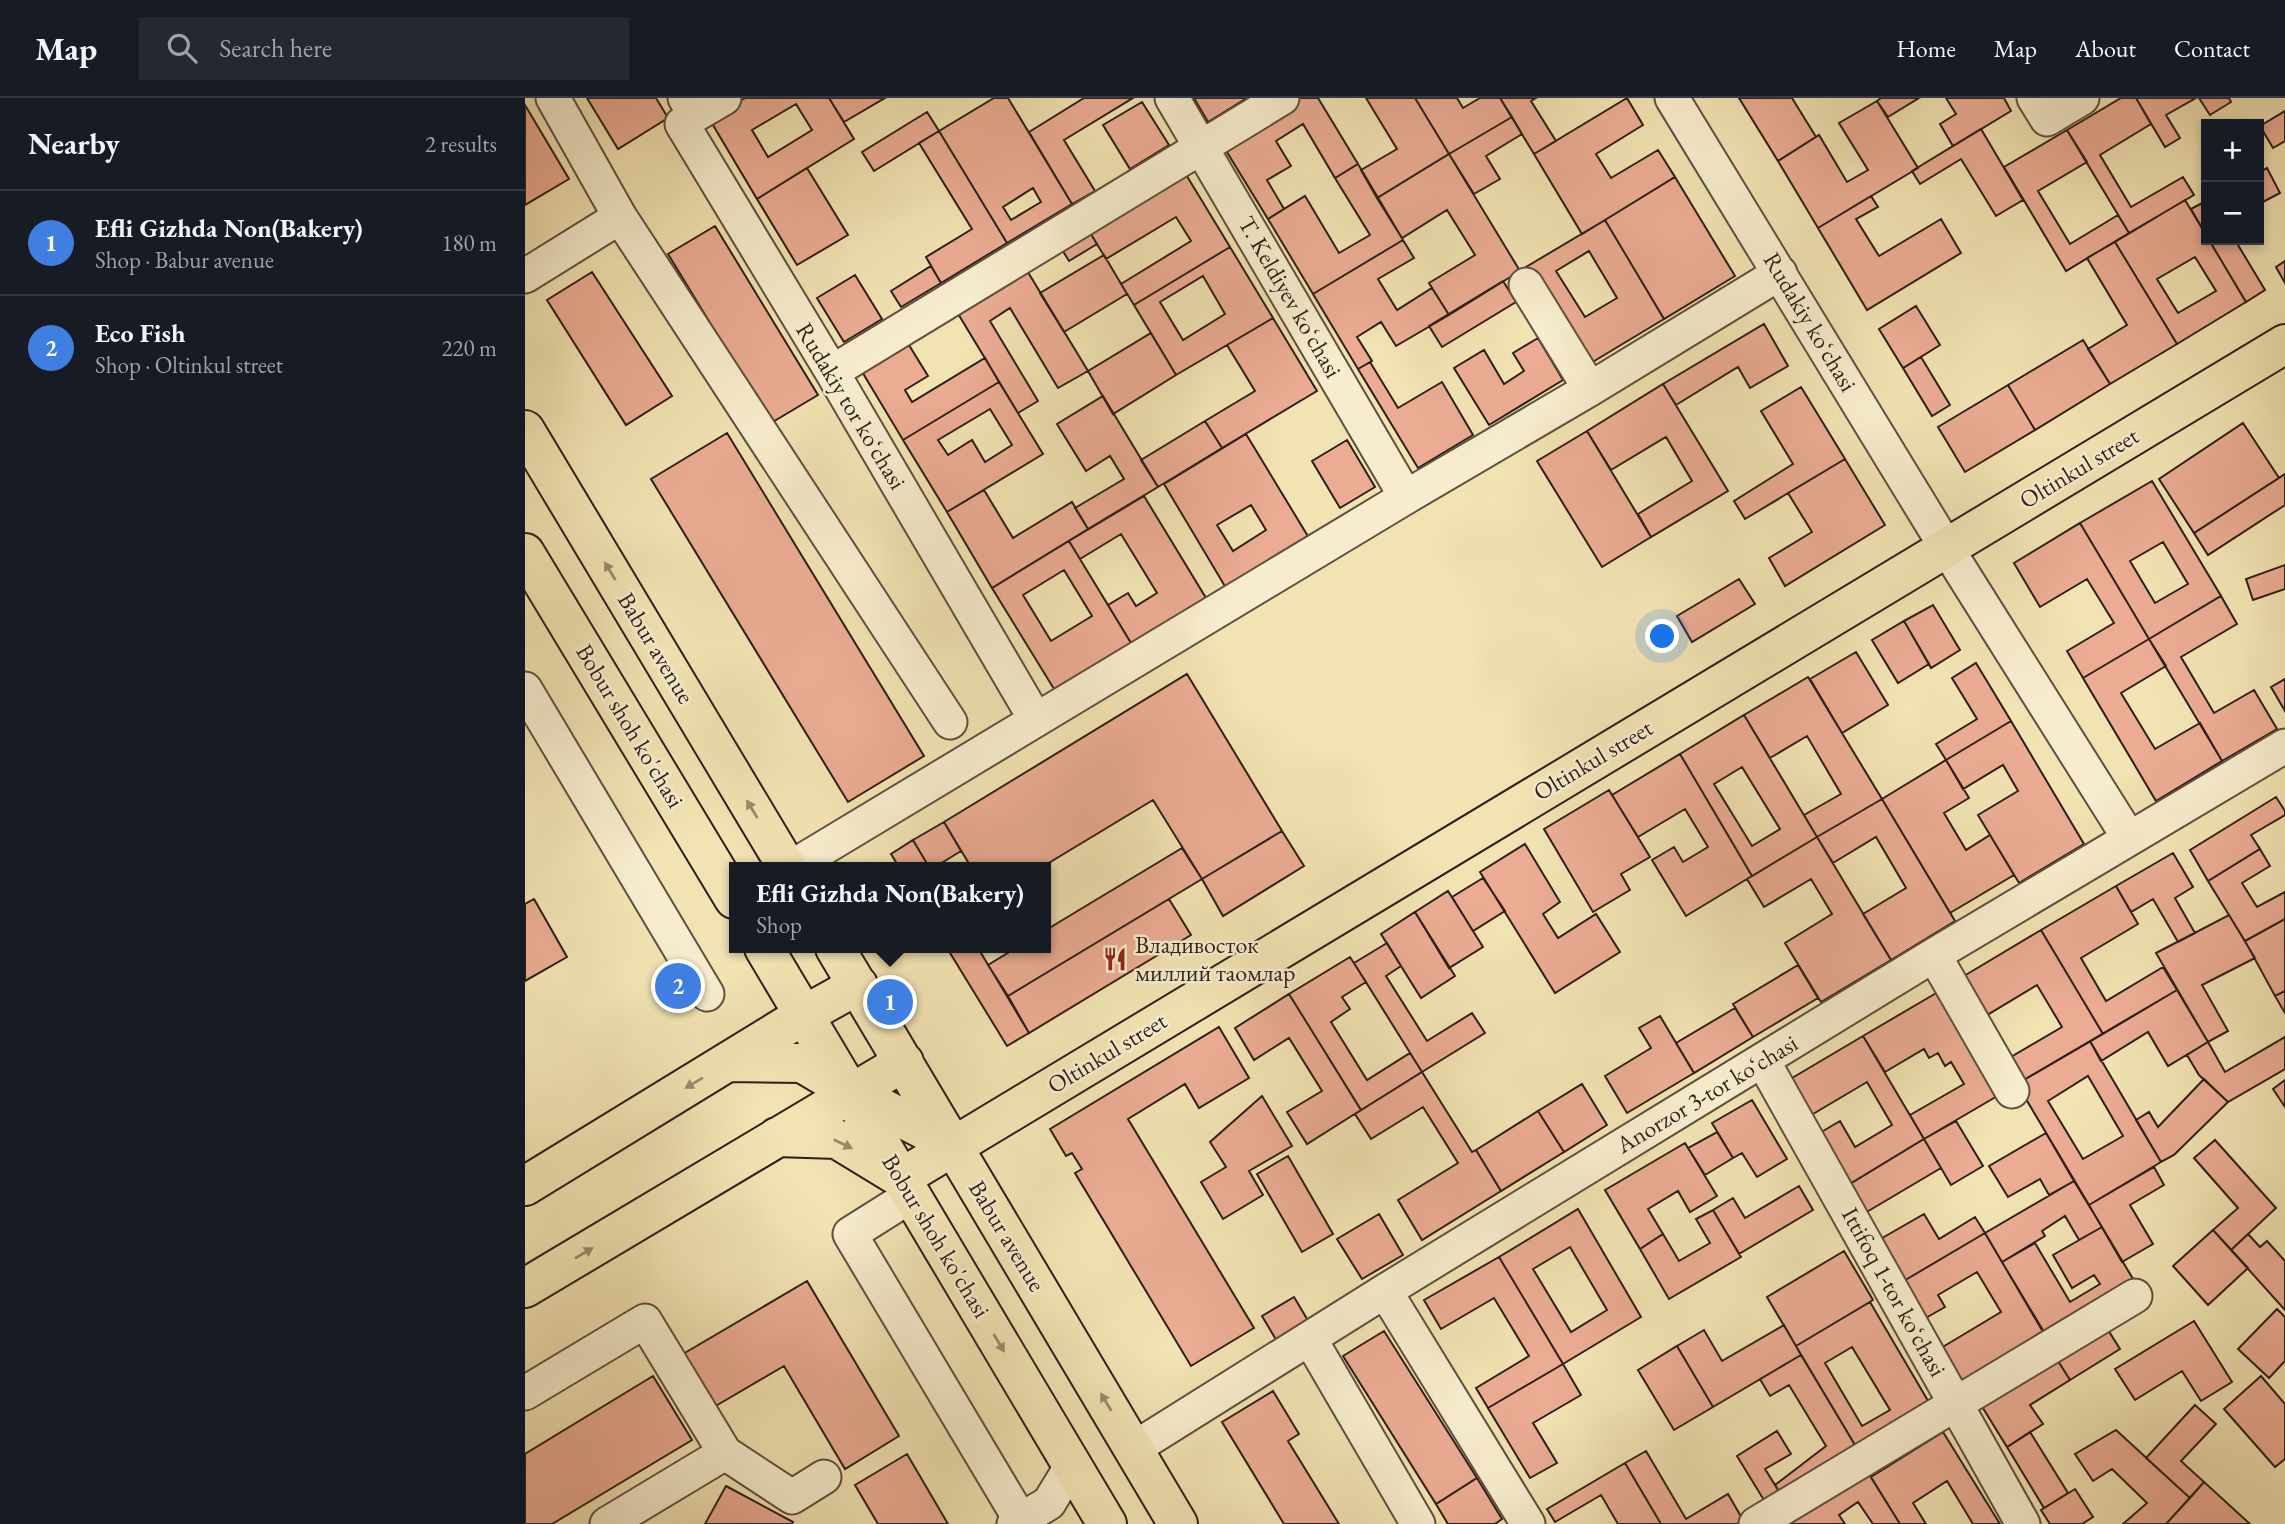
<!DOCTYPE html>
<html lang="en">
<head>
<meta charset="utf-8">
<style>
  :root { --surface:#171b24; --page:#242831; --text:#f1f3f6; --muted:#9ea1a6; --line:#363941; --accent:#c59692 }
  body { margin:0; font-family:"EB Garamond",serif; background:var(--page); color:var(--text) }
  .controls { position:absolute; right:21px; top:21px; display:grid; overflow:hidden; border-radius:0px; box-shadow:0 4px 10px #0003 }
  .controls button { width:63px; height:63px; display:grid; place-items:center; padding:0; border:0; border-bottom:2px solid var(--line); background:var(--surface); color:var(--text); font:35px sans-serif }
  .you { position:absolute; left:1138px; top:539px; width:24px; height:24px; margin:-18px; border:5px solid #fff; border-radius:50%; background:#1a73e8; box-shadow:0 0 0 10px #1a73e833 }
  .badge { display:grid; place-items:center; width:46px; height:46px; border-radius:50%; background:var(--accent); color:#fff; font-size:23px; font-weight:700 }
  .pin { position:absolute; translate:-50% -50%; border:4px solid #fff; box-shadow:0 2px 7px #0006 }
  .popup { position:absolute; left:204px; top:764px; width:322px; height:91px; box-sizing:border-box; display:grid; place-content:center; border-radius:0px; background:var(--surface); filter:drop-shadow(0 2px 5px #0005); font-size:23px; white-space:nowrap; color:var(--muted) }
  .popup b { font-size:26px; color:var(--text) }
  .popup::after { content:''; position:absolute; left:50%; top:100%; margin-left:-14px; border:14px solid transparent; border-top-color:var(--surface) }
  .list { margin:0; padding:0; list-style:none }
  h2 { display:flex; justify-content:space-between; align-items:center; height:91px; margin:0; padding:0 28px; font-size:30px }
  h2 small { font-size:23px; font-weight:400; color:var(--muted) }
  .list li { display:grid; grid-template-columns:46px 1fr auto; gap:21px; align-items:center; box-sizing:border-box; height:105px; padding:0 28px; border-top:2px solid var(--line) }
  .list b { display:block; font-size:26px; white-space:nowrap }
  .list p { margin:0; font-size:23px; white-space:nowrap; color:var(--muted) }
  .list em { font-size:23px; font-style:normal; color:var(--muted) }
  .icon { flex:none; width:38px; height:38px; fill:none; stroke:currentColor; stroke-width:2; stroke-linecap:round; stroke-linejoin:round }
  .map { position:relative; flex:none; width:1760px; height:1426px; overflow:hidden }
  header { display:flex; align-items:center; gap:42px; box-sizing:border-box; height:98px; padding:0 35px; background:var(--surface); border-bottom:2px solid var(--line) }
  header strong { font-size:33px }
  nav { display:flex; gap:38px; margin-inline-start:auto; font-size:24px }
  .search { width:490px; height:63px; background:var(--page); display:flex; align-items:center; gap:18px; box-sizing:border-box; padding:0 24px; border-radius:0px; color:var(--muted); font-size:26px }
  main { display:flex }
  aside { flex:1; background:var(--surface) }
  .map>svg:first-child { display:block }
  .building { fill:#ebac93; stroke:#2d1f18; stroke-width:2; fill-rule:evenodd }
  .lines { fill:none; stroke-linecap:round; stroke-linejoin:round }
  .minor-casing { stroke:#5e503f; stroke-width:37 }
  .major-casing { stroke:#2d1f18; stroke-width:42 }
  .minor { stroke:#f7edce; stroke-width:33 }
  .major { stroke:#f2e3b3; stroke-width:38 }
  .oneway { fill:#998b6d }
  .labels { text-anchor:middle; stroke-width:5; stroke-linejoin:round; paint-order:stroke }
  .street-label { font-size:24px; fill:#2d1f18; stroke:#f7edce }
  .poi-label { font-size:24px; fill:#2d1f18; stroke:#f7edce; text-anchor:start }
</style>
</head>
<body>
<header>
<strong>Map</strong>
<div class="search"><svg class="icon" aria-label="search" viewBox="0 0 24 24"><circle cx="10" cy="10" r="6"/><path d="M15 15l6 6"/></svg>Search here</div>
<nav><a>Home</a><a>Map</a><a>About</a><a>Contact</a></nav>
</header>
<main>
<aside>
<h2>Nearby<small>2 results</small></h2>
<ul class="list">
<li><span class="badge" style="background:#3f7fe0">1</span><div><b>Efli Gizhda Non(Bakery)</b><p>Shop · Babur avenue</p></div><em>180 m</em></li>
<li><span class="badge" style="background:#3f7fe0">2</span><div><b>Eco Fish</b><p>Shop · Oltinkul street</p></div><em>220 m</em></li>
</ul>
</aside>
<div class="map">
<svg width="1760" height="1426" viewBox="0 0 1760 1426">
  <rect width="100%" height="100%" fill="#f2e3b3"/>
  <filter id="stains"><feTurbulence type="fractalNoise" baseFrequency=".00286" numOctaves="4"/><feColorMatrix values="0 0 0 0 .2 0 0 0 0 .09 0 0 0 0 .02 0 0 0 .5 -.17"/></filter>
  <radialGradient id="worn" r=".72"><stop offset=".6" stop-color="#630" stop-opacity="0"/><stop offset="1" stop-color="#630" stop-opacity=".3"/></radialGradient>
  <path class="building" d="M62 0H131L143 20 93 51Z
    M220 0H304L329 41 232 101 185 22ZM271 6 287 32 243 59 227 32Z
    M304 0H360L319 24Z
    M469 0H483L547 106 482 145 414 33ZM508 90 516 104 486 122 478 109Z
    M559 0H608L539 42 570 93 547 106 504 34Z
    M669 0H722L683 24Z
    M774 0H793L833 66 810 80 778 26 751 43 766 68 742 82 759 111 743 121 697 46Z
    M841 0H890L924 56 852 100 836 72 872 51Z
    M890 0H932L938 10 955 0H975L987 19 924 56Z
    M975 0H1011L1006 3 1031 43 1009 56Z
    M1102 0 1118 27 1071 56 1086 80 1133 52 1150 79 1057 136 1009 56Z
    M1214 0H1267L1291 39 1253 63Z
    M1356 0H1394L1363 19 1352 3Z
    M1421 0H1479L1486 13 1428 48 1415 26 1431 16Z
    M1596 0H1611L1626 26 1575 57 1606 109 1658 79 1669 97 1604 135 1542 32Z
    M1611 0H1671L1641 17 1655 40 1640 49Z
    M1674 0H1704L1706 4 1685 17Z
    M1352 3 1393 70 1293 130 1253 63 1294 37 1322 84 1343 72 1314 25Z
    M617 4 644 47 605 71 578 27Z
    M0 7 44 81 0 107Z
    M1760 13V43L1748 50 1735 28Z
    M402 14 414 33 349 73 337 54Z
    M987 19 997 36 961 58 975 81 949 96 924 56Z
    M1456 31 1498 102 1471 118 1436 61 1395 86 1387 73Z
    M1542 32 1562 64 1513 93 1545 146 1593 117 1604 135 1541 173 1479 69Z
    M414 33 482 145 416 185 401 159 447 131 394 45Z
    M924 56 995 173 924 217 904 185 950 157 922 112 877 140 852 100Z
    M833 66 878 142 788 196 743 121 780 98 814 155 845 137 810 80Z
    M282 70 323 137 272 167 232 101Z
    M657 70 705 149 609 207 596 186 666 143 651 119 581 161 561 128Z
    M1742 70 1755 95 1734 106V75Z
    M1150 79 1210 178 1139 221 1080 122Z
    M1346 98 1353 109 1331 121 1354 158 1416 121 1436 155 1342 212 1293 130Z
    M1660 102 1681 137V142H1684L1721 204 1652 246 1590 144ZM1670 159 1691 193 1653 215 1632 181Z
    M1681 103V137L1666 111Z
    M1080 122 1139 221 1061 268 1001 169ZM1064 153 1092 200 1060 219 1031 173Z
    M190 128 293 297 246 325 143 156Z
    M561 128 572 146 544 163 533 145Z
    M878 142 889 160 853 181 872 212 907 190 924 217 871 248 856 224 832 239 847 263 833 271 788 196Z
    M1684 142H1710L1740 192 1721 204Z
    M1590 144 1652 246 1585 286 1563 251 1602 227 1562 160Z
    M705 149 748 220 651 277 609 207ZM678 178 700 216 658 242 635 204Z
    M579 157 602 196 539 234 515 195Z
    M1760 163V185L1751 169Z
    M498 166 563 273 533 290 485 210 465 223 513 303 493 315 429 209Z
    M406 168 416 185 376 209 366 193Z
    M67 174 147 298 101 327 22 202Z
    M330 177 357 221 319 244 292 200Z
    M978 183 991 204 917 249 904 228Z
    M1391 208 1415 247 1378 270 1354 231Z
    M748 220 792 293 697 350 680 323 730 293 702 247Z
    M1239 226 1263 268 1225 290 1213 269 1151 307 1138 286Z
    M626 235 651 277 588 316 563 273Z
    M379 239 403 278 380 292 387 304 460 260 474 284 378 342 333 267Z
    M1013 240 1038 282 964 327 929 270 959 252 979 286 999 273 988 255Z
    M1558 242 1585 286 1510 332 1483 287Z
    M1396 259 1425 307 1407 318 1378 270Z
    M845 264 873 310 917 284 948 337 893 370 833 271Z
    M474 284 518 356 422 414 378 342ZM465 311 487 347 460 364 447 342 423 357 413 342Z
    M1138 286 1203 393 1126 439 1113 416 1167 383 1141 339 1086 372 1062 333Z
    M1483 287 1510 332 1440 374 1413 329Z
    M1276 289 1320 361 1220 421 1209 403 1268 366 1236 313Z
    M578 298 633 389 563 431 550 410 599 381 585 358 561 373 532 326Z
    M680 323 697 350 633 389 616 362Z
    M1718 325 1754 380 1669 435 1634 381Z
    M1062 333 1126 439 1077 469 1012 363Z
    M202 335 399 658 323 704 126 381Z
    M721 336 784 440 701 490 639 386ZM726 407 741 432 708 453 692 427Z
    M822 342 850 389 815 410 787 363Z
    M1320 361 1360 427 1260 488 1244 460 1287 434 1263 395Z
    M1760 376V407L1683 457 1669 435Z
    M1627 383 1696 498 1624 541 1555 425ZM1638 444 1663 486 1630 505 1605 463Z
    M459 392 488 440 547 404 563 431 467 490 422 414Z
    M619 398 681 500 606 545 583 507 603 495 611 508 632 495 596 436 555 461 544 443Z
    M1555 425 1624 541 1558 580 1542 553 1589 525 1562 481 1515 509 1489 465Z
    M544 443 606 545 529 591 467 490ZM539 472 567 518 526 543 498 497Z
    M1760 467V491L1728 502 1721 481Z
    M1214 481 1230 506 1167 544 1152 518Z
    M1696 498 1712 526 1656 559 1689 615 1729 592 1752 631 1697 663 1624 541Z
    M1408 507 1435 552 1406 570 1379 523Z
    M1379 523 1404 566 1373 585 1347 542Z
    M1624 541 1641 568 1596 595 1630 651 1675 625 1697 663 1631 703 1558 580Z
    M1331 554 1363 607 1317 635 1285 581Z
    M1451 565 1486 623 1421 662 1411 646 1452 621 1427 580Z
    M662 576 757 733 677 781 628 702 517 769H446L419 724Z
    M1283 579 1357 701 1292 739 1279 717 1316 696 1282 638 1245 660 1219 617Z
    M1760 581V613L1746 589Z
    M1219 617 1292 739 1227 778 1155 656ZM1217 669 1255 731 1227 748 1189 686Z
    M1486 623 1559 746 1494 785 1453 717 1493 693 1478 667 1438 691 1421 662Z
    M1155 656 1227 778 1161 818 1127 762 1149 749 1158 764 1183 749 1160 711 1113 739 1087 697Z
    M1421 662 1444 700 1419 715 1441 752 1465 737 1489 777 1425 815 1357 701Z
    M1084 692 1125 759 1096 776 1105 792 1068 814 1019 731Z
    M1751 699 1760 713V717L1726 737 1735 751 1683 783 1665 752Z
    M1357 701 1430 823 1366 862 1338 816 1381 790 1351 739 1308 765 1292 739Z
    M419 724 436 753 410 769H404L388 742Z
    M757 733 779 768 698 818 677 781Z
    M1292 739 1366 862 1296 904 1260 845 1307 816 1286 781 1239 809 1222 781Z
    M388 742 404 769H374L366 756Z
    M1000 746 1035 804 1018 816 1033 840 1071 816 1095 854 1030 895 955 774Z
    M657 750 677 781 483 898 463 867 491 850H521V832Z
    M1735 751 1745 768 1717 785 1732 809 1760 794V821L1720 843 1683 783Z
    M1648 755 1668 789 1650 800 1670 835 1653 844 1628 801 1606 814 1591 788Z
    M958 780 980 813 948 833 927 799Z
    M1591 788 1613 826 1556 860 1581 903 1638 869 1652 892 1578 936 1516 832Z
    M923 793 958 849 924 870 890 814Z
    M9 801 42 859 0 883V806Z
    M644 801 666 837 504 935 483 898Z
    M890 814 930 878 896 900 856 836Z
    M1704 817 1730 860 1677 887 1703 933 1683 944 1631 855Z
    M1760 821V893L1750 898 1720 843Z
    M1516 832 1578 936 1492 986 1479 963 1537 929 1512 887 1462 917 1439 878Z
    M862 845 876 868 861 878 902 943 947 915 960 935 897 974 829 865Z
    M422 850H453L504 935 482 948Z
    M825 859 841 884 817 899 825 911 806 924 842 982 885 955 897 974 836 1012 764 896Z
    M1273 867 1293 900 1228 939 1208 906Z
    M1652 892 1683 944 1643 968 1623 934 1576 963 1565 943Z
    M1760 893V915L1750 898Z
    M1413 894 1474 997 1399 1041 1385 1017 1439 986 1426 964 1420 968 1413 955 1404 960 1399 951 1360 974 1338 938Z
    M764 896 836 1012 782 1046 762 1014 797 993 764 940 729 962 710 930Z
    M1210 910 1228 939 1169 975 1151 945Z
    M1135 918 1169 975 1102 1015 1080 978 1126 950 1114 930Z
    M694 929 724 980 674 1010 660 986 603 1021 729 1230 666 1268 550 1075 557 1071 547 1055 541 1058 525 1031Z
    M1338 938 1399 1041 1323 1087 1293 1036 1315 1023 1330 1049 1367 1027 1342 984 1283 1019 1262 983Z
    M1760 939V971L1703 1004 1674 977 1662 957 1683 944 1700 974Z
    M1565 943 1636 1064 1564 1107 1492 986ZM1563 978 1598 1038 1558 1061 1523 1003Z
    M897 974 947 1054 951 1052 976 1093 897 1142 873 1102 933 1065 898 1009 846 1041 830 1016Z
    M1679 981 1703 1004 1649 1057 1636 1064 1611 1022 1624 1014 1633 1029Z
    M1760 982V1009L1748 991Z
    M1057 986 1082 1027 1039 1054 1013 1013Z
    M737 998 767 1048 724 1073 738 1097 698 1121 676 1084 701 1069 685 1044Z
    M1227 1002 1262 1061 1232 1079 1217 1055 1208 1060 1187 1025Z
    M1013 1013 1039 1054 976 1093 951 1052Z
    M1431 1023 1458 1068 1426 1087 1399 1041Z
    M1192 1034 1208 1060 1180 1077 1163 1050Z
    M1521 1035 1549 1083 1524 1097 1515 1081 1483 1099 1464 1068Z
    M1399 1041 1416 1070 1340 1115 1323 1087Z
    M1690 1042 1751 1110 1706 1152 1688 1132 1713 1110 1669 1060Z
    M1160 1045 1192 1098 1165 1114 1153 1093 1123 1111 1138 1136 1115 1151 1080 1092Z
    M763 1058 808 1136 777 1154 732 1076Z
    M1629 1069 1639 1087 1605 1107 1628 1146 1597 1164 1564 1107Z
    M1549 1083 1577 1129 1554 1142 1540 1118 1517 1133 1520 1138 1477 1164 1460 1135Z
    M1274 1088 1288 1112 1214 1156 1188 1112 1208 1100 1220 1120Z
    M1053 1111 1116 1219 1038 1266 974 1159ZM1045 1149 1082 1212 1046 1234 1008 1171Z
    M1188 1112 1216 1159 1144 1201 1115 1151 1138 1136 1154 1163 1185 1145 1171 1121Z
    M854 1116 878 1157 837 1181 812 1141Z
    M1399 1116 1414 1141 1450 1119 1460 1135 1377 1184 1352 1143Z
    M1577 1129 1614 1191 1525 1244 1477 1164 1510 1145 1545 1204 1575 1186 1569 1177 1547 1190 1528 1157Z
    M1688 1132 1723 1170 1683 1207 1648 1168Z
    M1460 1135 1521 1239 1438 1288 1416 1250 1476 1214 1452 1174 1413 1197 1420 1209 1399 1221 1377 1184Z
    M1723 1136 1735 1149 1742 1143 1760 1163V1212L1706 1152Z
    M1319 1153 1348 1202 1271 1248 1242 1199Z
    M974 1159 1038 1266 963 1310 951 1290 1004 1258 969 1200 916 1231 899 1202Z
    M282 1183 374 1338 320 1371 259 1268 189 1309 158 1256Z
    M769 1199 788 1231 756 1250 737 1218Z
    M1345 1204 1406 1308 1333 1352 1271 1248ZM1327 1249 1365 1312 1337 1328 1300 1265Z
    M1752 1211 1760 1219V1263L1744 1280 1713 1251Z
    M1669 1223 1707 1284 1676 1303 1657 1273 1610 1302 1590 1271Z
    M1578 1224 1595 1251 1545 1282 1528 1255Z
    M1259 1227 1276 1257 1188 1309 1152 1248 1179 1232 1197 1263Z
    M859 1233 952 1380 911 1406 818 1258Z
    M1152 1248 1188 1309 1149 1332 1113 1272Z
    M1528 1255 1545 1282 1505 1307 1518 1326 1482 1349 1453 1302Z
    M1276 1257 1333 1352 1260 1403 1250 1387 1301 1348 1264 1287 1245 1298 1235 1281Z
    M1038 1266 1056 1297 1008 1325 1032 1365 1005 1380 963 1310Z
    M128 1278 167 1342 27 1426H0V1356Z
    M1736 1278 1760 1306V1361L1750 1369 1699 1311Z
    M748 1293 774 1336 763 1343 814 1426H759L697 1324Z
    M1670 1307 1691 1326 1656 1363 1679 1384 1665 1400 1621 1360Z
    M1591 1332 1665 1400 1641 1426H1598L1622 1405 1587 1371 1568 1383 1550 1356Z
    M1252 1333 1266 1356 1240 1371 1260 1403 1245 1412 1212 1358Z
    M1418 1334 1475 1426H1448L1422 1383 1388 1405 1401 1426H1375L1346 1379Z
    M1505 1334 1543 1395 1519 1410 1482 1349Z
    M1121 1353 1161 1421 1203 1396 1218 1422 1212 1426H1136L1100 1365Z
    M382 1356 423 1426H353L330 1387Z
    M1100 1365 1136 1426H1093L1076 1397 1030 1424 1022 1411Z
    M1337 1365 1375 1426H1348L1333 1404 1314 1417 1320 1426H1255Z
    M952 1380 977 1421 970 1426H923L911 1406Z
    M1679 1384 1725 1426H1641Z
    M201 1388 268 1424 267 1426H180Z
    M1550 1391 1568 1419 1557 1426H1525L1516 1412Z"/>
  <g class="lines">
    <g class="minor-casing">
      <path id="minor" d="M28 0 95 119 425 624
        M160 0 170 17 157 26 307 274 511 622
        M647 0 881 399
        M1147 0 1421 449 1604 740
        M1509 0 1522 21 1557 0
        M170 17 199 0
        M0 178 95 119
        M1001 187 1065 291
        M307 274 757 0
        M0 591 182 896
        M267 769 881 399 1065 291 1255 175
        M1409 857 1487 993
        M1238 963 1498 1426
        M387 1097 325 1136 498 1426
        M860 1193 1003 1426
        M785 1241 893 1426
        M0 1295 120 1223 200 1355
        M608 1351 860 1193 1409 857 1760 648
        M82 1426 200 1355 267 1399 299 1379
        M489 1426 524 1405 547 1367
        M1231 1426 1610 1198"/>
    </g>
    <g class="major-casing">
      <path id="major" d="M0 332 262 769
        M0 455 209 801
        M239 850 582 1426
        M310 850 653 1426
        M204 964 277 965 326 994 429 1047
        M252 1039 312 1041 376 1080 1760 246
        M0 1088 279 917 333 887
        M0 1190 379 964"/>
    </g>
    <use href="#minor" class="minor"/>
    <use href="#major" class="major"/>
  </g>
  <defs><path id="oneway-solid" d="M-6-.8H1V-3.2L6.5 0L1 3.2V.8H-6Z" transform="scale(1.75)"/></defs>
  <g class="oneway">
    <use href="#oneway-solid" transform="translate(85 473) rotate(-121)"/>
    <use href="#oneway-solid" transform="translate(227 711) rotate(-121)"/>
    <use href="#oneway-solid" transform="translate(169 985) rotate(149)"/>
    <use href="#oneway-solid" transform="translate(318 1046) rotate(26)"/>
    <use href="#oneway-solid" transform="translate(59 1155) rotate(-31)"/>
    <use href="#oneway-solid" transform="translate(474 1245) rotate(59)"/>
    <use href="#oneway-solid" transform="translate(581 1304) rotate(-121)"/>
  </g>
  <defs>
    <g id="restaurant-bare" transform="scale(1.89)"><path d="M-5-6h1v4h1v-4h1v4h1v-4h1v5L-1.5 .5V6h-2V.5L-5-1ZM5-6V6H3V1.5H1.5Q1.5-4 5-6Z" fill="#8f2418" stroke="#f7edce" stroke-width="2.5" paint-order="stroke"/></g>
  </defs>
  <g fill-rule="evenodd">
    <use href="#restaurant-bare" x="590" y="861"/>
  </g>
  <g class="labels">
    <g class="street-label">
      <text transform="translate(765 199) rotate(60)" y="8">T. Keldiyev koʻchasi</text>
      <text transform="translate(1285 224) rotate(59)" y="8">Rudakiy koʻchasi</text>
      <text transform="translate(326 308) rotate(59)" y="8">Rudakiy tor koʻchasi</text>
      <text transform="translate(1554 370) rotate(-31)" y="8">Oltinkul street</text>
      <text transform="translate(131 550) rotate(59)" y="8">Babur avenue</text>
      <text transform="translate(105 628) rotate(59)" y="8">Bobur shoh ko'chasi</text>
      <text transform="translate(1068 662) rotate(-31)" y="8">Oltinkul street</text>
      <text transform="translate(582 955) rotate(-31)" y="8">Oltinkul street</text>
      <text transform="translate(1182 996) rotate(-31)" y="8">Anorzor 3-tor koʻchasi</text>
      <text transform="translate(411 1138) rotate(59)" y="8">Bobur shoh ko'chasi</text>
      <text transform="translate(482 1138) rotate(59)" y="8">Babur avenue</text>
      <text transform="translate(1369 1194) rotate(61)" y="8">Ittifoq 1-tor koʻchasi</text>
    </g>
    <g class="poi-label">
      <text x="610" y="855">Владивосток<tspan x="610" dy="28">миллий таомлар</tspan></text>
    </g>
  </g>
  <rect width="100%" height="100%" filter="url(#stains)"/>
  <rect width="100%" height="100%" fill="url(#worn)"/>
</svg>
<div class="controls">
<button>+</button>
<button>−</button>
</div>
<div class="you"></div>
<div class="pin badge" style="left:365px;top:904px;background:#3f7fe0">1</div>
<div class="popup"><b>Efli Gizhda Non(Bakery)</b>Shop</div>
<div class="pin badge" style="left:153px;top:888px;background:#3f7fe0">2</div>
</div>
</main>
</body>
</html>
